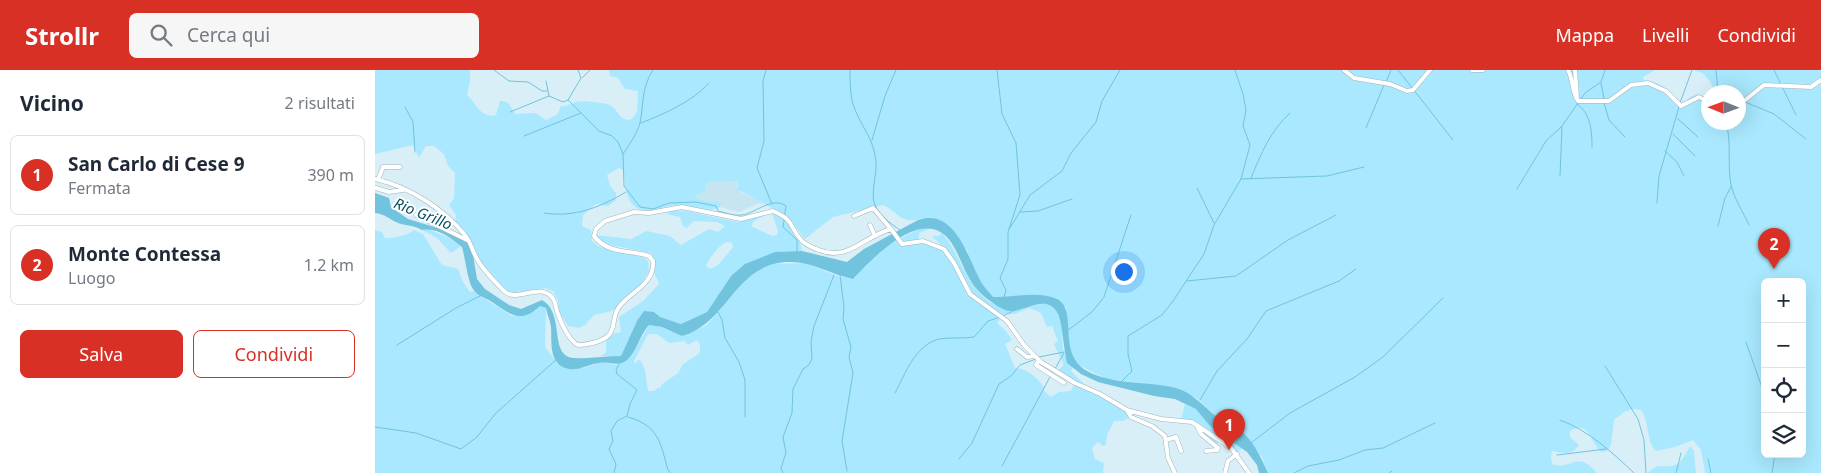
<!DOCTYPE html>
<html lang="it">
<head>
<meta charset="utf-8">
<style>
  :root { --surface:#fff; --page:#f6f6f7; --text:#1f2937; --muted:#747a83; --line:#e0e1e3; --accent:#d93025 }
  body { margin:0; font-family:"Noto Sans",sans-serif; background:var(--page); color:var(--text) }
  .controls { position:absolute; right:15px; bottom:15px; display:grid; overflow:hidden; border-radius:8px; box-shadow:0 5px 20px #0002 }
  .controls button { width:45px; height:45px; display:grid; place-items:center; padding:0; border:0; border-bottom:1px solid var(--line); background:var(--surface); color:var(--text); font:25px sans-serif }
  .compass { position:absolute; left:1326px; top:15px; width:45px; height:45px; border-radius:50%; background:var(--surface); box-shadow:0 5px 20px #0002; rotate:271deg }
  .you { position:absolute; left:748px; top:201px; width:18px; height:18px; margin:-12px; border:4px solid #fff; border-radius:50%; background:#1a73e8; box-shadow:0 0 0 8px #1a73e833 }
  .badge { display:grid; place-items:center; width:32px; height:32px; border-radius:50%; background:var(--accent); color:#fff; font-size:16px; font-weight:700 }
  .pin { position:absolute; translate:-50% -41px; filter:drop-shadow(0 1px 2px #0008) }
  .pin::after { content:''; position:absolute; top:26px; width:18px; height:15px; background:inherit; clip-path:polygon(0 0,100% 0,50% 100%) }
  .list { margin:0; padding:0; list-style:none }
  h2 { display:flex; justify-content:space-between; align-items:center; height:65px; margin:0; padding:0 20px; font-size:21px }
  h2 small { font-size:16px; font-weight:400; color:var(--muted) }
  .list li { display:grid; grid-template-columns:32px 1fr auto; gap:15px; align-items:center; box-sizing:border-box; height:80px; margin:0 10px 10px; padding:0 10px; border:1px solid var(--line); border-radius:8px }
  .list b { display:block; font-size:19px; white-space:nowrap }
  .list p { margin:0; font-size:16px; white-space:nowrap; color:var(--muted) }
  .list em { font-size:16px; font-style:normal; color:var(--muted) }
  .actions { display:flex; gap:10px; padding:15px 20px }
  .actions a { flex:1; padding:11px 0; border:1px solid var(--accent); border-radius:8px; text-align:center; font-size:18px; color:var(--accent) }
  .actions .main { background:var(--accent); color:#fff }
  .icon { flex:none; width:28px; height:28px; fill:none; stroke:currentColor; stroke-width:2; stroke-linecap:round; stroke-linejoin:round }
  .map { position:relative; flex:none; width:1446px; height:403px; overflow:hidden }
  header { display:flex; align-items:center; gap:30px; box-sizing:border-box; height:70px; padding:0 25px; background:var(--accent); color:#fff }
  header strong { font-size:24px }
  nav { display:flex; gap:28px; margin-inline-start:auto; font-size:18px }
  .search { width:350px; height:45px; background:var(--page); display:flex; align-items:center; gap:12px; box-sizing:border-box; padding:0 18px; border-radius:8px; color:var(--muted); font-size:19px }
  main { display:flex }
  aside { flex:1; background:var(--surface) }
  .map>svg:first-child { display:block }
  .built { fill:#c6e5f0 }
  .green { fill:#a9e8fe; fill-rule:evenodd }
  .water { fill:#72c3de }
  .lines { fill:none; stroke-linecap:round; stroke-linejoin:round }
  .stream { stroke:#72c3de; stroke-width:1 }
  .minor-casing { stroke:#9fb4bc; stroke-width:5 }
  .minor { stroke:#fff; stroke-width:4 }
  .labels { text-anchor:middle; stroke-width:4; stroke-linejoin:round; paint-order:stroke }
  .water-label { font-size:15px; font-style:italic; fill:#095164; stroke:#fff }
</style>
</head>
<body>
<header>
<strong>Strollr</strong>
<div class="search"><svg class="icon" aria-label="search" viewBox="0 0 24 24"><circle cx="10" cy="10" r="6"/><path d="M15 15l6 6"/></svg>Cerca qui</div>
<nav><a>Mappa</a><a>Livelli</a><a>Condividi</a></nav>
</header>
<main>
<aside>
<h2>Vicino<small>2 risultati</small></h2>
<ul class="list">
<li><span class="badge">1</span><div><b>San Carlo di Cese 9</b><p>Fermata</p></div><em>390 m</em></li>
<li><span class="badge">2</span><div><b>Monte Contessa</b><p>Luogo</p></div><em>1.2 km</em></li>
</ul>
<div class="actions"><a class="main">Salva</a><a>Condividi</a></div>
</aside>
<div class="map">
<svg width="1446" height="403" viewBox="0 0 1446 403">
  <rect width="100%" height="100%" fill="#d9eff7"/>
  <path class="built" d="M363 111 361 120 381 129 387 133 386 135 384 133 364 142 345 137 346 133 321 129 320 125 330 122V116L334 112Z"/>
  <path class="green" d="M0 0H95V12L92 25C101 33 106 49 121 45L125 31C137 31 134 38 141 44L161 43 171 50 183 44 186 36C193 36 195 34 201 32 205 30 228 33 232 34 244 37 243 53 257 49L262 42 263 21 250 19 243 8 235 6 234 0H1280L1268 7 1269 10C1279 12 1289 15 1296 23 1300 27 1302 31 1308 34L1315 27 1322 24 1333 30 1334 52H1364V22H1342C1333 12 1334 3 1318 0H1446V403H1330L1326 380 1318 370 1300 377 1281 381C1270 369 1275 352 1266 340L1258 339 1249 342 1239 350 1236 375 1232 381 1226 382C1216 373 1214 349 1195 361V367L1204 375C1197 386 1189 383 1177 381L1176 387 1177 394C1196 402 1200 378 1222 403H893L887 387 864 358 843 348 823 329 803 319 729 308 702 294 694 278 691 237 654 226 618 227 606 213 591 179 548 148C525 156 523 141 508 135L458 147 430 169 413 147 368 122 360 120 363 117V111L334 112 330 116V122L320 125 321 129 346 133 345 137C331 145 316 134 300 135 288 136 274 145 262 138 249 130 251 112 248 100L244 98 232 105 235 116 241 123V130L233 136 221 134 208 145 207 156 216 160 217 171 223 176 270 188 273 191 274 201 264 217 237 241 219 245 210 255 204 258 193 256 184 242 183 230 178 221 170 218 139 223 132 221 106 192 92 165 80 152 81 145 74 135 79 128 80 103 73 96 69 84 59 76H51L44 88 38 75 0 84ZM1390 212H1427V384H1390Z
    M295 140 311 141 363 152 394 143 379 151 376 156 397 166 402 165 403 161 397 143C412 149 425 164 427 181L400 182 356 206 332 242 306 254 285 247 279 242 262 251 246 286H225L231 283V271L238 264 246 262 244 247 268 231 284 214C283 208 279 206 279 201 279 193 281 190 276 183L230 174 221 165 256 169 272 161 295 166 306 175 334 159 343 162 350 156 342 152 318 151 312 158 308 156 305 147 292 144ZM352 172 357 173 358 177 343 195 335 199 331 196C334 188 345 174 352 172Z
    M546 158H557L544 163V171L569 178 557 166H563L567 163C587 186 591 220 621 235 624 237 631 240 635 241 651 243 671 222 683 244 692 260 681 283 698 297L696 301 709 314 752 340 756 347 748 351H739L732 365 731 375 728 376 723 372 717 378 720 389 729 393 728 403H0V160L7 162 10 168C17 169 34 165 39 160L48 164 67 195 83 199 88 212 95 222 98 221 137 246 160 241 165 236 171 238 170 277 183 294 209 298 226 292 241 295 249 292 257 285 274 255 287 257 307 266 332 255 375 204 393 194 431 193 462 206 478 209 513 175ZM655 238 666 243 672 257 677 256 683 271 679 274 689 295 681 302 700 313 696 321 684 322 676 327 669 321V317C661 307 653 299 640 298L630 274 637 270 630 260 622 253 629 244H639ZM273 264H282L294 273 309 271 313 275 322 270 325 274V283L308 294 303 303 286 315V318L284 317 279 321H273L270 300 266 291 263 290 260 294 259 291Z
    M53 159 74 168 86 176 76 183 62 168 47 160Z
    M810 334 821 339 834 355 867 378 861 383 846 370 841 375 832 369 822 356 806 350Z
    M1315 376 1319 381 1321 403H1272L1282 396C1304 397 1304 396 1315 376Z"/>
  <path class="water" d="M0 123 14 128 16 137 33 149 82 164 92 171 98 185 102 209 110 219 134 235 146 239 167 230C191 244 173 286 199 288 214 289 231 286 246 286L262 251 269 241 279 242 285 247 306 254 332 242 356 206 370 194 400 182 427 181 472 192 489 179 543 150C580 137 593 188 606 212 609 217 614 222 618 227 638 228 663 220 682 229 704 240 681 283 712 301 738 315 772 311 801 318 818 323 828 336 841 346 848 352 857 353 864 359 878 370 886 387 893 403H884L882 395 872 382 834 355 821 339 800 329 779 326 723 312 706 304 692 293C689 281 687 251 683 244 671 222 650 243 634 241 628 240 619 234 614 230 593 215 591 199 579 177 553 130 501 185 478 209 457 205 438 192 416 192 360 191 355 252 307 266L287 257 274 255C264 266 262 282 251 291 242 297 233 291 224 293 214 294 204 301 194 299 173 295 177 272 176 257 175 250 172 244 171 238L165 236C144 256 133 242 114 230 108 227 101 225 98 219 93 213 90 187 87 177 76 168 62 157 47 160 39 155 32 156 23 153 14 149 10 144 0 143Z"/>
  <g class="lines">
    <path class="stream" d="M119 0 134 11 153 12 167 21H172
      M203 0 206 8 193 30 224 61 237 66 243 72 248 84 249 116 265 137 278 139 294 133 321 132 341 136 343 141C351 143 359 146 367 145 381 143 397 126 411 136L408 157 422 170V183
      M391 0 388 11 389 71 382 98 397 134
      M475 0C475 11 475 23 478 34 485 56 498 66 501 91 502 104 496 122 499 132 503 145 515 153 525 160
      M622 0 627 44 641 73 645 125 633 162V189L625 208 631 220 629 227
      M1023 0 1078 70
      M1341 0 1343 22
      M1399 0 1421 45
      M207 8 215 0
      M171 11 174 26 188 32 193 30
      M1011 12 1016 0
      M1226 13 1229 29
      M1370 32 1399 44 1431 69
      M1229 33 1234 50 1250 67
      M1305 33 1317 0
      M1202 34C1216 44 1217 61 1217 77
      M30 37 38 52 40 82
      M135 42 174 26
      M1303 49 1323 67
      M1351 52C1357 74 1352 94 1356 115 1359 128 1368 142 1374 155
      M266 53C289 44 317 32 334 13
      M991 58 1009 15
      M1298 64 1320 86
      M149 66 206 43
      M497 70 510 26 521 0
      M1290 81 1302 92 1309 106
      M248 84C254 75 262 64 265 53 269 34 266 18 278 0
      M1185 106 1187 57
      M876 108C886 84 895 61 915 43
      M866 109 952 106 989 97
      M822 118 839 153
      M1142 119 1171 71 1187 56 1210 23 1226 12 1230 0
      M1282 133 1284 106 1304 37
      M645 142 663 141 697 129
      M169 143C199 148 226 137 251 122
      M1343 156 1350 128 1356 117
      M635 158 655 125 687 101 696 83 721 52 727 31 745 0
      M465 205 469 237 468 249 476 277 474 287 478 303 467 371 472 401
      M812 211 861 206 913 170 961 145
      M343 242 347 250 350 268 364 292 370 310V347
      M628 246 638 241 637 239
      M692 261 717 242 729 227 756 145
      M1371 272 1390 326
      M22 275 81 238 105 226
      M664 287 689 282
      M1230 296 1263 349 1269 370 1271 403
      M677 304 689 283
      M747 311 757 301 753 284V266L787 245 798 231 829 184 839 155 866 109 875 75 868 56 871 40 868 24 860 0
      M520 323C531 303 539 276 564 269 575 267 588 269 599 267L613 251 625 247
      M825 330 842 301 872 269 891 241 964 211 981 199
      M253 347C284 356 285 372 293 400L296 403
      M1185 350C1213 360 1238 383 1259 403
      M0 357 41 363 86 379 102 367 121 343 182 289
      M876 373 915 343 980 307 1008 287 1068 228
      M1182 385 1231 379
      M584 389 597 373 624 314 636 306 645 295 661 289
      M1333 389 1336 403
      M627 396 675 307
      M239 403 241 394 234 379 238 371 236 361 242 351 252 346 255 334 262 320 242 304 241 300 244 294
      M408 403 406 398 411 383 408 367 417 343 418 319 428 299 434 295 437 289 436 271 439 256 459 205
      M919 403 933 396 964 390 990 380 1008 378 1060 353
      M1014 403 1017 401
      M1301 403 1306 383
      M1397 403 1400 384"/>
    <g class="minor-casing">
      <path id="minor" d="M969 0 979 8 1015 14 1032 21 1038 20 1055 0
        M1097 0H1108
        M1193 0C1199 11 1196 20 1203 31H1234L1256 15 1273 13 1291 21 1306 36 1324 27 1334 32
        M1200 0 1202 28
        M1364 35 1389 15 1436 17 1446 10
        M0 109C34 117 68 138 90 165 96 172 97 181 102 189 108 200 120 212 129 221 141 233 163 213 176 226 182 232 180 238 183 244 186 253 195 272 203 275 212 275 226 272 233 266 241 259 237 245 244 237 255 222 280 214 278 191L274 186C255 180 232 184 219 166L221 159 230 151 259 142 274 143 307 137 366 149 398 141C421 151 413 156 427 171 432 175 438 178 444 180 473 192 489 166 516 159L527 174 548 171 569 179 579 193 595 224 632 251 649 275 666 292 700 313 725 324 752 340 786 349 817 352 856 378 874 403
        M3 110 8 97H25
        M1 118 14 122 28 120
        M41 145 92 170
        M479 146 498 138 516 159
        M495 155 500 166
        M642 279 652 287 660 286
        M664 290 661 295 689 313
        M752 340 756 347 777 356 790 366 793 388 800 403
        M822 356 826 364 843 378 842 380 831 381
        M791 370 801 367 806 381
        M850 403 853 391 862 384"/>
    </g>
    <use href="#minor" class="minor"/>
  </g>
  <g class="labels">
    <g class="water-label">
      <text transform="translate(48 144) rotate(22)" y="5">Rio Grillo</text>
    </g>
  </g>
</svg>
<div class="controls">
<button>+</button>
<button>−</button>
<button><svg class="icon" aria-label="locate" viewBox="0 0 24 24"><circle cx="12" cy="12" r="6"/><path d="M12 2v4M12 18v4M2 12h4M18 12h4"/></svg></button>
<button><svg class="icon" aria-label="layers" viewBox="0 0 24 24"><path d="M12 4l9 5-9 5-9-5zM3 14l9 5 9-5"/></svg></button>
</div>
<svg class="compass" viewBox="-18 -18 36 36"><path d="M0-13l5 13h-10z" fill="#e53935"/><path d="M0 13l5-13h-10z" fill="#747a83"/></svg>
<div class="you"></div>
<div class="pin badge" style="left:854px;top:380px">1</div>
<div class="pin badge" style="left:1399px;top:199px">2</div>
</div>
</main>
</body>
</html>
